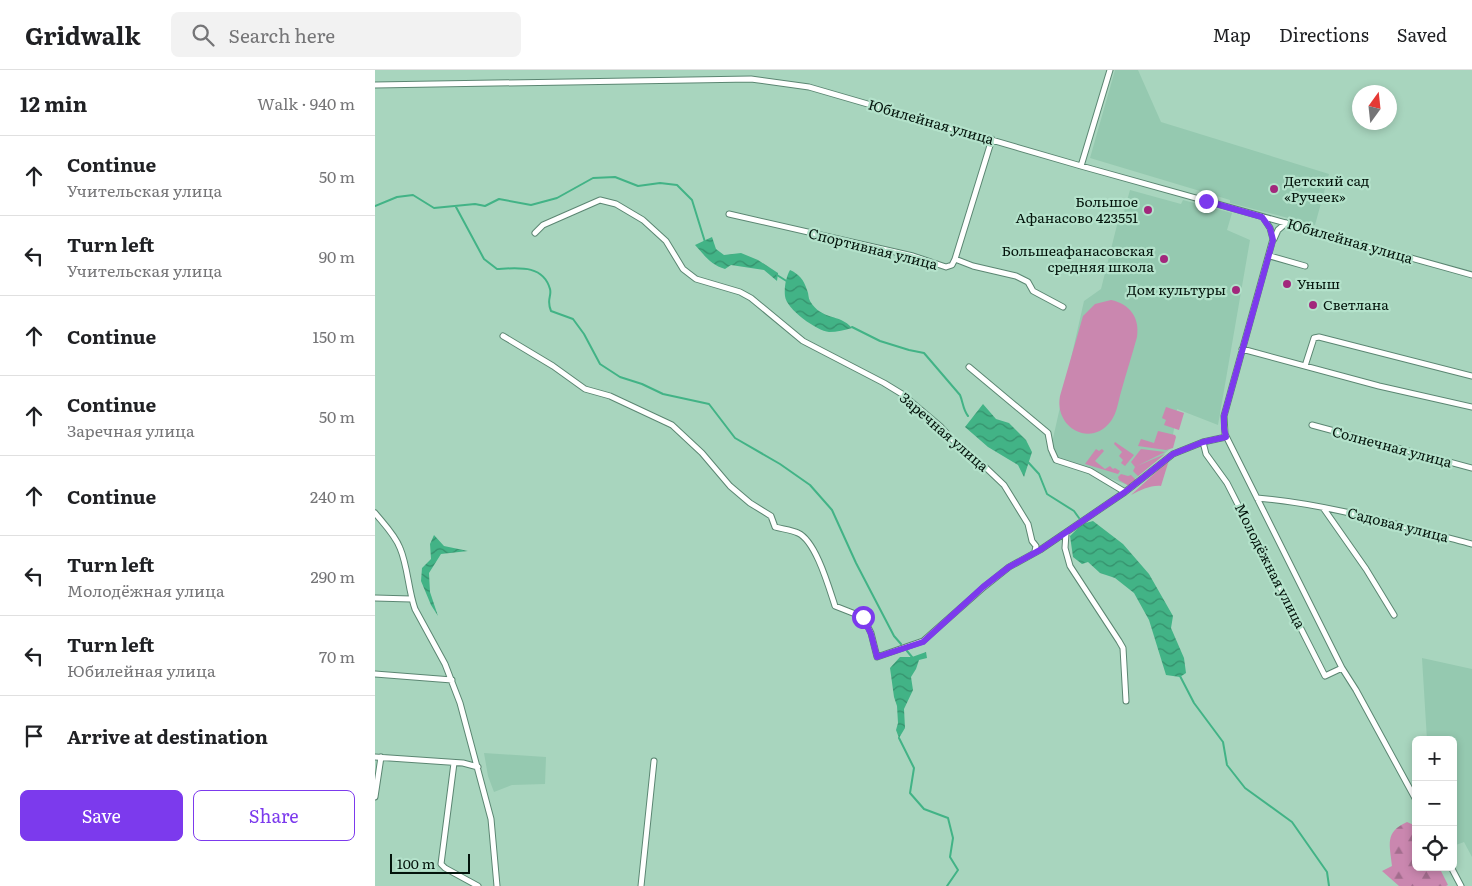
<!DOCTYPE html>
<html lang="en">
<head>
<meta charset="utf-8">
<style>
  :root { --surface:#fff; --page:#f2f2f2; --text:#202124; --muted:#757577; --line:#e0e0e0; --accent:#7c3aed }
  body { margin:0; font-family:Literata,serif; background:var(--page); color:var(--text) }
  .controls { position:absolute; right:15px; bottom:15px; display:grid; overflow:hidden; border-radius:8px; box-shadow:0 2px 8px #0003 }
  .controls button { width:45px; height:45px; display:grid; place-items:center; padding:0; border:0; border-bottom:1px solid var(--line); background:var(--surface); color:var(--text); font:25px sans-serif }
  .compass { position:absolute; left:977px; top:15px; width:45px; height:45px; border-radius:50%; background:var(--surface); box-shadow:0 2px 8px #0003; rotate:15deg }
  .scale { position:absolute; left:15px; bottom:12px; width:80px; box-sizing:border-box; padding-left:5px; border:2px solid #03130b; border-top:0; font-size:14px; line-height:18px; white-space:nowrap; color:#03130b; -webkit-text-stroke:4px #b4e2cb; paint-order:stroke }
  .stop { position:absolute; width:15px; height:15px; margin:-11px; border:4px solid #7c3aed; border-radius:50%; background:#fff }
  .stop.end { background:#7c3aed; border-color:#fff; box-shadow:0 1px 5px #0008 }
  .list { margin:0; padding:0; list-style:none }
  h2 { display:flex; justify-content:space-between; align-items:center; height:65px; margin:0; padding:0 20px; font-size:21px }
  h2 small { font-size:16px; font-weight:400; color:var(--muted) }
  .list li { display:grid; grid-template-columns:32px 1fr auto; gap:15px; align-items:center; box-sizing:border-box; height:80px; padding:0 20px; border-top:1px solid var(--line) }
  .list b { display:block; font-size:19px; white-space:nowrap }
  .list p { margin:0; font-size:16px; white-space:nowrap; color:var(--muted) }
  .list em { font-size:16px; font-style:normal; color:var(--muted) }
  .actions { display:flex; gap:10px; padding:15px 20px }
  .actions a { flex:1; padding:11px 0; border:1px solid var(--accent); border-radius:8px; text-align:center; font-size:18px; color:var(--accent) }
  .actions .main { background:var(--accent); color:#fff }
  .icon { flex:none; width:28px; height:28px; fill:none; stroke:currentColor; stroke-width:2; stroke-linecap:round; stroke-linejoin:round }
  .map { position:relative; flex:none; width:1097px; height:816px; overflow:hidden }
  header { display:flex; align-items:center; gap:30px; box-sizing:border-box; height:70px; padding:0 25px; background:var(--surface); border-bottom:1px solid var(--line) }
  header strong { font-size:24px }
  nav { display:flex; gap:28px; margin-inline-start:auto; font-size:18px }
  .search { width:350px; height:45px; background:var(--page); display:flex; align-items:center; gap:12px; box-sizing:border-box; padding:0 18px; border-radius:8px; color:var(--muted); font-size:19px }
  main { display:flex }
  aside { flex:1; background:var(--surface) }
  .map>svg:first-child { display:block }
  .built { fill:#95c9b0 }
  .green { fill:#ca87af }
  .forest { fill:url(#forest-firs) }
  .water { fill:url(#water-waves) }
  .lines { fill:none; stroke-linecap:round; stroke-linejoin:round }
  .stream { stroke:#42b386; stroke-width:2 }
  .minor-casing { stroke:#5b8672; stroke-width:7 }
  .minor { stroke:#fff; stroke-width:5 }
  .route { stroke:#7c3aed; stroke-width:6 }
  .poi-dot { fill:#a2277c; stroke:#b4e2cb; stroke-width:2 }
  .labels { text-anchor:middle; stroke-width:4.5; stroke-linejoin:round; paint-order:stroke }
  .street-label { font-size:14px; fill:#03130b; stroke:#b4e2cb }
  .poi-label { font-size:14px; fill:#03130b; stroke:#b4e2cb; text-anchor:start }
</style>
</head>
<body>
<header>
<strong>Gridwalk</strong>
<div class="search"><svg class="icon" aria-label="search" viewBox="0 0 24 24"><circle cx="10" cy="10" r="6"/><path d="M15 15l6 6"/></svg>Search here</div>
<nav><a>Map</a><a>Directions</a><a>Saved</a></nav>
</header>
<main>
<aside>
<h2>12 min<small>Walk · 940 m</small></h2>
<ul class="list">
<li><svg class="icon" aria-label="ahead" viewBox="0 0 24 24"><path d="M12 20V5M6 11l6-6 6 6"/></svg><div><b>Continue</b><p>Учительская улица</p></div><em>50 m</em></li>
<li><svg class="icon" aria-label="left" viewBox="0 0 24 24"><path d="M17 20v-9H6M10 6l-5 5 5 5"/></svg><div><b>Turn left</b><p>Учительская улица</p></div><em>90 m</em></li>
<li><svg class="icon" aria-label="ahead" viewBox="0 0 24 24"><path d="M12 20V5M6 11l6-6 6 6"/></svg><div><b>Continue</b></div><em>150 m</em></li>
<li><svg class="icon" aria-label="ahead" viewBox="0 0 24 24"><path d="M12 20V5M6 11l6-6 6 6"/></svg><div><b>Continue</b><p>Заречная улица</p></div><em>50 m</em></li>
<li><svg class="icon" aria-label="ahead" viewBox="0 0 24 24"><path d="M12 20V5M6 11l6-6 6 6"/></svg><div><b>Continue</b></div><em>240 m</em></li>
<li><svg class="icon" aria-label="left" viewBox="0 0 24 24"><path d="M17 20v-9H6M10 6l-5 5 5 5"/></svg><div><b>Turn left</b><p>Молодёжная улица</p></div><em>290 m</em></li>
<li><svg class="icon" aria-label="left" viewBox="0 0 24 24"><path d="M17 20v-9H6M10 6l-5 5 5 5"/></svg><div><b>Turn left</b><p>Юбилейная улица</p></div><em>70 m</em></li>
<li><svg class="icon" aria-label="arrive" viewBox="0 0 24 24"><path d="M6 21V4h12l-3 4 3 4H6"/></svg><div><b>Arrive at destination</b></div></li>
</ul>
<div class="actions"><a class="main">Save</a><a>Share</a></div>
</aside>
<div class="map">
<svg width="1097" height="816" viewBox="0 0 1097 816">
  <defs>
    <pattern id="forest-firs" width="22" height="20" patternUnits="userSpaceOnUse" patternTransform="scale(1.25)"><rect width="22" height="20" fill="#ca87af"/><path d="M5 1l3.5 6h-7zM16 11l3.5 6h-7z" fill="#a26d8d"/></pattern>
    <pattern id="water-waves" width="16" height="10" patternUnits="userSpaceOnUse" patternTransform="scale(1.25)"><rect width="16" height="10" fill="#42b386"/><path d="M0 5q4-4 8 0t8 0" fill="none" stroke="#35906c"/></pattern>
  </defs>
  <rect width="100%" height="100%" fill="#a8d5be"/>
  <path class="built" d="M740 0H763L786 52 954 104 940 155 855 133V130L715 88Z
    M755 120 806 134 808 130 857 143 852 160 875 170 843 355 802 339 796 378 753 415 674 386 709 231 726 219 743 151 746 152Z
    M1047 588 1097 599V787L1089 772 1078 776V670H1052Z
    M109 683 171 687 170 714 137 715 119 722 113 706Z"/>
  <path class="green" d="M736 230C755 234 765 248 762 267 757 285 751 304 746 322 743 332 742 343 736 351 716 378 679 358 685 326L708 246 720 234Z
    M791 337 809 343 804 360 789 355 791 350 787 348Z
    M783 361 800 365 801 367 798 378 791 380 763 376 766 369 779 373Z
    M740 372 759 385 750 396 746 393 748 390 744 386 747 382 739 374Z
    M721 379 724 381 727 379 729 381 720 391 730 399 735 396 738 399 740 398 745 401 743 404 710 394Z
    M766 379 790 382 762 396 790 384 789 385 763 406 758 401 760 397 756 392Z
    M794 390 786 416C776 415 766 420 756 425Z
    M746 404 753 406 756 405 760 409V411L754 416 744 410 743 407Z"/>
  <path class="forest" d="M1032 752 1041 756V797H1064L1073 815 1071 816H1024L1007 801 1017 796C1015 775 1009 762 1032 752Z"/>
  <path class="water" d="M337 167 341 179 349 185 366 183 383 190 403 203 402 211 389 200 356 195 350 199C336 195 329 185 320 175Z
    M415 200C424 204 429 210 432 220 434 224 433 228 435 231 447 251 464 243 477 258 470 260 462 262 454 262 442 261 411 239 410 226 409 218 411 207 415 200Z
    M608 334 621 349 634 353 651 370 657 382 649 407 643 395 613 377 590 357Z
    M718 451 748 474 774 504 798 546 796 558 809 588 811 603 805 607 791 605 774 550 759 523 740 508 725 503 713 492 707 494 698 487 695 466 707 454Z
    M59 465 69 476 93 481 66 484 54 503 55 522 63 546 56 535 46 511 47 498 56 489 55 474Z
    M551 582 552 588 544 590 541 599 536 607 538 620 529 639 530 658 524 668 521 660 523 653 522 636 519 627 515 598 525 587H537Z"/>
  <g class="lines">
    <path class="stream" d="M0 136 22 127 38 125 59 138 100 134 110 136 124 129 156 135 182 128 218 108 240 107 263 116 285 113 302 115 317 130 330 172
      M81 137 109 189 122 199C142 198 168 194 175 219 177 227 171 229 176 241L198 249 209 264 225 294 245 307 267 314 288 324 334 334 360 368 405 394 435 415 457 440 481 493 519 566 526 574
      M402 205 413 212
      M477 257 505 271 534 280 549 283 585 325C588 332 588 340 593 346
      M652 391 664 404 672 424 699 441 704 448
      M532 581 537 587
      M805 606 819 633 848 672 852 695 870 718 917 752 952 802 954 816
      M524 668 539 698 535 723 549 739 573 748 578 768 575 787 583 800 572 816"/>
    <g class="minor-casing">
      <path id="minor" d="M0 15 376 9 434 17 706 96 1097 205
        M706 96 735 0
        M354 144 538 186 571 197 577 195 580 189 617 69
        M888 147 895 158 898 169 849 346 850 364 967 598 981 620 1041 730
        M160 163 168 155 225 130 241 134 268 150 291 171 308 199 321 209 365 222 376 228 428 271 509 313 527 324 566 357 587 380 608 395 629 415 653 454 657 471 661 476 660 481
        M899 169 903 160 911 153
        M895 186 930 196
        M580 189 598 196 641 206 653 212 658 221 688 237
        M128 266 178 296 210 319 235 326 297 355 327 383 355 416 375 433 396 446 400 457C407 459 417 460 423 463 441 471 454 518 460 536L488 547 496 563 502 587 548 571 609 517 634 497 665 480 750 422 798 384 828 372 851 367
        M867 279 1004 316 1097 337
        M930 296 939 268 944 267 1097 306
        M594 297 673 363 676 379 681 390 715 401 750 422
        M937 355 1097 398
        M828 372 831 384 852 413 950 606 967 598
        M882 428C955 434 1026 456 1097 474
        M949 439 991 499 1019 545
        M0 443C9 454 20 465 25 478 33 497 33 519 40 539L70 594 85 633 116 749 122 816
        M691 463 690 478 695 496 744 571 748 578 751 631
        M0 528 36 529
        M0 604 77 610
        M0 687 88 693 103 697
        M79 693 66 794 70 798 103 816
        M0 727 6 687
        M1076 797 1086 816
        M266 816 279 691"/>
    </g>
    <use href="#minor" class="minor"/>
  </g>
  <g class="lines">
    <path class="route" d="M488 547 496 564 502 587 548 572 608 517 634 497 665 480 750 422 798 384 828 372 851 367 849 358V346L898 170 895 158 887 147 831 131"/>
  </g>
  <g class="poi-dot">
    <circle cx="899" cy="119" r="5"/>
    <circle cx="773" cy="140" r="5"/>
    <circle cx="789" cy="189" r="5"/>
    <circle cx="912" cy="214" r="5"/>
    <circle cx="861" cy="220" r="5"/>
    <circle cx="938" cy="235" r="5"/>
  </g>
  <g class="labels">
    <g class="street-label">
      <text transform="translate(556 52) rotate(16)" y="5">Юбилейная улица</text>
      <text transform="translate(975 171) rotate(16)" y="5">Юбилейная улица</text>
      <text transform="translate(498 179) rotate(14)" y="5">Спортивная улица</text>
      <text transform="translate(569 362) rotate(41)" y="5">Заречная улица</text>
      <text transform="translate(1017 377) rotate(15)" y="5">Солнечная улица</text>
      <text transform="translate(1023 455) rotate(14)" y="5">Садовая улица</text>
      <text transform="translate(895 496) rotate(63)" y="5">Молодёжная улица</text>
    </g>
    <g class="poi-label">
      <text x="909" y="116">Детский сад<tspan x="909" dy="16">«Ручеек»</tspan></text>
      <text x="763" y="137" text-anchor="end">Большое<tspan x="763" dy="16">Афанасово 423551</tspan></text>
      <text x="779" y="186" text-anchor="end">Большеафанасовская<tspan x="779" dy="16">средняя школа</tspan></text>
      <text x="922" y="219">Уныш</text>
      <text x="851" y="225" text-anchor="end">Дом культуры</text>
      <text x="948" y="240">Светлана</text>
    </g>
  </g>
</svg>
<div class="controls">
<button>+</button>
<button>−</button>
<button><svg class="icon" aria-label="locate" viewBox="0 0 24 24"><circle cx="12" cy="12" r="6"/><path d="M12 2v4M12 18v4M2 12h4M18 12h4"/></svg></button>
</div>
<svg class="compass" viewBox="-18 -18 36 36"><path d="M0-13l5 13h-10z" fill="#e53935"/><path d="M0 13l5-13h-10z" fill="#757577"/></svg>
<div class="scale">100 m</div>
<div class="stop" style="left:488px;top:547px"></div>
<div class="stop end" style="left:831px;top:131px"></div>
</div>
</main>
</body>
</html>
